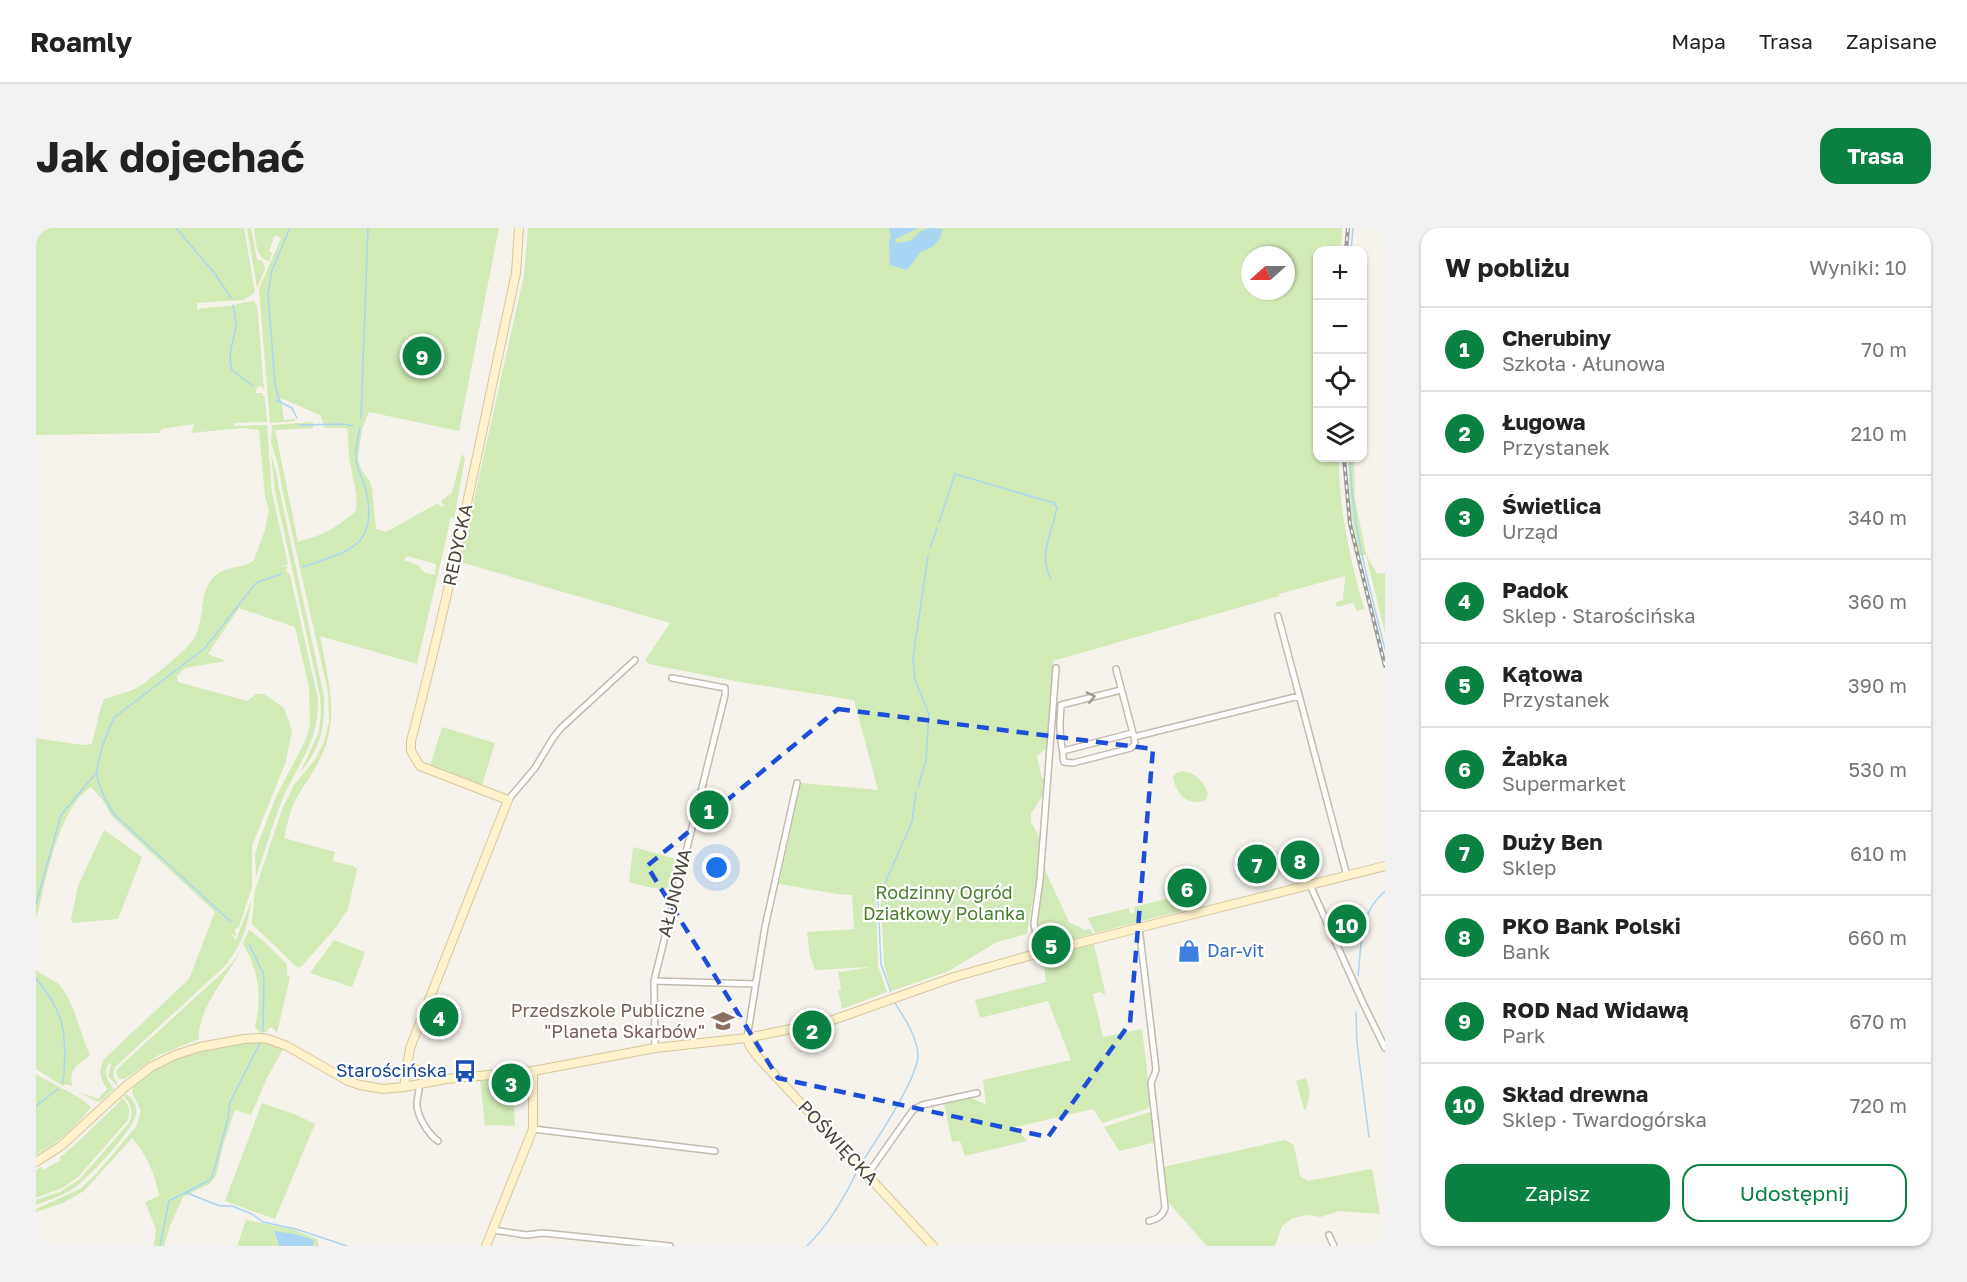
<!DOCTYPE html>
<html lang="pl">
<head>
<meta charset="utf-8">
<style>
  :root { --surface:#fff; --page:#f2f2f2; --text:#222; --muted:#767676; --line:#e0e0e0; --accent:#0b8043 }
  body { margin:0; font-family:"Golos Text",sans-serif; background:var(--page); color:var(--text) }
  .controls { position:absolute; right:18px; top:18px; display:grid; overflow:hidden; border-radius:12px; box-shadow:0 2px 4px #0004 }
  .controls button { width:54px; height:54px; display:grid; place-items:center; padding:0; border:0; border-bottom:2px solid var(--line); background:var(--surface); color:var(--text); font:30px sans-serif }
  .compass { position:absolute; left:1205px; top:18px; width:54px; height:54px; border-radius:50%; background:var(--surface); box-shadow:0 2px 4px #0004; rotate:249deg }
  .you { position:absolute; left:681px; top:640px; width:21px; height:21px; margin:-15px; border:4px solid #fff; border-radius:50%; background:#1a73e8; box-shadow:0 0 0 9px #1a73e833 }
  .badge { display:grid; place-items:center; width:39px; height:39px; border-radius:50%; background:var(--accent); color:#fff; font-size:20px; font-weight:700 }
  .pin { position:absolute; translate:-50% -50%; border:3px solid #fff; box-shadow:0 2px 6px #0006 }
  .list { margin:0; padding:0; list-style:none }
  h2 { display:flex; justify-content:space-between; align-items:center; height:78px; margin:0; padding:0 24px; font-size:26px }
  h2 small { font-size:20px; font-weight:400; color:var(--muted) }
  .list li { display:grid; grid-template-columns:39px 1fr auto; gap:18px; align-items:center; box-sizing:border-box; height:84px; padding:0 24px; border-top:2px solid var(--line) }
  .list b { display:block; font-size:22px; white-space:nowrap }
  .list p { margin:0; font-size:20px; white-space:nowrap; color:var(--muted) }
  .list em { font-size:20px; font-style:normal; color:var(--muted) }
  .actions { display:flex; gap:12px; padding:18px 24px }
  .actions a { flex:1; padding:14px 0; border:2px solid var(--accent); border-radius:18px; text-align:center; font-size:21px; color:var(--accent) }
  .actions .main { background:var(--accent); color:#fff }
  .icon { flex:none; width:33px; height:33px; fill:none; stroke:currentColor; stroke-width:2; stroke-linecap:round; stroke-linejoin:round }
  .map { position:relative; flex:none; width:1349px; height:1018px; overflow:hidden; border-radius:18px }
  header { display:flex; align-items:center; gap:36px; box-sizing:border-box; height:84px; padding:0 30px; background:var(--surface); border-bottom:2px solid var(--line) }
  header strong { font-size:28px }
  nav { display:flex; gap:33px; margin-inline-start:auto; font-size:21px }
  .intro { display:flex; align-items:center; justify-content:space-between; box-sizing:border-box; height:144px; padding:0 36px }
  h1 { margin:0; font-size:42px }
  .button { padding:15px 27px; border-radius:18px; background:var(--accent); color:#fff; font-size:21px; font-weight:700 }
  main { display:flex; gap:36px; padding:0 36px }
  aside { flex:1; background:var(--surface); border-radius:18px; box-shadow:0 2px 4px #0004 }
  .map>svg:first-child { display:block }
  .green { fill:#d2eab5; fill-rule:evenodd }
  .water { fill:#a9d4f2 }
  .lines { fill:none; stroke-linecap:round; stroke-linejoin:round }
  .stream { stroke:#a9d4f2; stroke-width:1.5 }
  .street-casing { stroke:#c2bbae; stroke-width:8 }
  .secondary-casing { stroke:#d6c79b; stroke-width:10 }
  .street { stroke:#fff; stroke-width:5 }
  .secondary { stroke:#fff3cd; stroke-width:8 }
  .rail-casing { stroke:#9a9a9a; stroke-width:4 }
  .rail { stroke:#fff; stroke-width:1.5; stroke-dasharray:4.5; stroke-linecap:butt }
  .oneway { stroke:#9c9892 }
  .marked { fill:none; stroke:#1d4ed8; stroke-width:4.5; stroke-dasharray:12 8; stroke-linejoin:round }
  .labels { text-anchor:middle; stroke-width:4.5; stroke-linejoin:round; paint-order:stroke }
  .street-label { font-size:18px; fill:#4b4439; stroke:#fff }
  .park-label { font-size:18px; fill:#4a7f2a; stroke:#fff }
  .shop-label { font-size:18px; fill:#366cbe; stroke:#fff; text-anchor:start }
  .education-label { font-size:18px; fill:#785e54; stroke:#fff; text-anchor:end }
  .transit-label { font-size:18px; fill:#164399; stroke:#fff; text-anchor:end }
</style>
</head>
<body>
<header>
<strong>Roamly</strong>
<nav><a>Mapa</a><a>Trasa</a><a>Zapisane</a></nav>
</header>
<div class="intro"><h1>Jak dojechać</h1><a class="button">Trasa</a></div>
<main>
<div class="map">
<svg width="1349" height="1018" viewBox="0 0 1349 1018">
  <rect width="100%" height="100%" fill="#f6f3ec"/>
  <path class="green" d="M0 0H208L219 64 208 72 161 75V81L200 77V76L218 73 221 78 228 160 227 162 226 158 221 159 220 165H226L229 171 231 194 198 195V198L231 197 236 265 252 336 244 339 252 338 250 343 254 347 282 471C283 514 263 533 247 570 237 595 229 623 220 649L219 627 221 619 239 571 270 511 274 496 273 459 259 399 203 380 172 426 190 433 149 440 141 448 142 454 211 473 220 466H228L248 480 256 502 250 533 216 618V659L203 699 199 701 200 708 195 706 200 712 215 673C212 699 205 718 189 738L79 839 77 848 81 854V858L72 848 75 836 73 835C67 845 71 853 78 861L65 873 62 874 40 863 62 871 71 861C64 850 62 844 68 831L153 751 179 684 76 588 66 571 55 559C22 580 9 656 0 693V510L46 517 56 516 64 482 68 471C81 467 95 464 107 456 119 447 150 423 158 411 160 407 162 402 163 398 167 383 165 367 174 354 185 336 206 342 218 332L229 302 233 281 229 270 223 202 207 200 155 205 158 196 125 201 124 205 0 207Z
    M211 0H215L221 31 227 34 229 41 221 60Z
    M218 0H463L423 203 333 184 326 201 322 231 325 241 333 252 336 260 340 301 350 304 402 275 404 278H408L405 273 416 265 426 226 429 230 418 291 416 289 413 292 414 294 381 436 284 408C291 446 303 485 288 522 281 541 267 557 258 575 253 586 251 599 248 610L299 624 297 633 317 638 321 641 312 681 300 699 266 738 262 740 216 696 219 662 247 579 258 557 280 530 288 514 293 494 292 464 247 265 242 237 235 214 236 197 277 194V200L239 202 262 314C285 308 302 299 320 283 322 268 318 255 315 240 312 227 313 213 311 200H289L284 187 245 170 248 192 259 191V193L234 195 223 61 245 10 239 7 233 23 236 25 233 33C219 30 220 13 218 0ZM371 328 400 336 399 347 389 345 383 338 368 332Z
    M492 0H1306L1305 22H1282V230H1303C1302 277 1315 335 1328 381L1321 383 1317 375 1301 379 1300 374 1307 372 1309 348 1243 366V368L1017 433 1011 520 1001 528 1006 550H1009L1008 565 995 586V594L1004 610 1002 640 991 706 961 714 911 744 855 763 848 737 845 677 846 667 840 666 842 738 851 764 806 781 802 762 805 761 802 743 805 744 834 739 779 742 774 728 771 704 818 701 816 667 802 666 743 656 765 555 842 562 818 472 704 454 613 436 609 432 634 395 424 334 488 47ZM1214 27H1250V63H1214Z
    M235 226 241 247 243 260 288 469C289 502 284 520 264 545L283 504 285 484 284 468 239 263Z
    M1312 230H1318L1319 271 1330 326 1341 346 1349 345V405L1330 327H1323L1315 286Z
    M406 499 459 515 446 557 394 538Z
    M1146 543C1160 545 1168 553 1172 566L1170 572C1152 579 1140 566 1137 549L1140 545Z
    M68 602 106 629 82 691 37 695 35 691 42 658Z
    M597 619 644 632C642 639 641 651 637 657 630 666 602 656 593 654Z
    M1009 642 1033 694 1049 702 1054 701 1057 706 1030 713H1003L1002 685Z
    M1154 665 1157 680 1059 705 1052 690 1093 680 1094 686 1099 684 1098 679Z
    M213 702 224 710 251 736V747L254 749 241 805 236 799 232 801 231 804 224 805 219 799C226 766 223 745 207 716Z
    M298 712 329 724 316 759 274 745Z
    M1058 716 1070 768 1064 764 1057 766 1067 809 1106 801 1115 876 1111 881 1066 895 1057 881 980 899 991 913 929 928 924 913 916 914 908 876 934 869C939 873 945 873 950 877L947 852 1035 832 1012 773 944 790 939 772 1010 754 1007 729Z
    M204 723C192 749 161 780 163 811L121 828 89 851H83L80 845 82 840 184 747 196 735Z
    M0 742C7 747 14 750 20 754 35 763 46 811 54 827 42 838 33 838 36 858L29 856 27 858 0 841Z
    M220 813C229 814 241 814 247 821L231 850 215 887 199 882 187 918 180 948 173 956 147 969 134 998 128 1018H118L120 1001 109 974 123 968C120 947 110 926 96 910L48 963 27 975 0 984V981L44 961 59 947 100 899 105 883 96 864 98 856 126 837 145 829 187 818Z
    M0 846C18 858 39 864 55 879 40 899 22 915 0 927Z
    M457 850 458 854 486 852 493 860 477 863 479 898 449 897 444 852Z
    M1270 850 1274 864 1270 882 1268 881 1260 853Z
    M90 866C97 870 101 877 100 886 99 900 55 947 42 957 30 967 14 971 0 977V972L24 964 44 951 92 896C99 885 95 876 87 867Z
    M85 869C93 876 96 884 91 893L42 949 28 959 0 970V942L5 939 7 942 25 932 24 929C46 912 64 892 84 873Z
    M226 875 261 887 279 896 239 991 189 973Z
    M1114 884 1117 887 1120 914 1083 923 1068 899Z
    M1249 912 1258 917 1264 948 1272 953 1335 941 1337 944 1344 986 1302 983 1285 989 1271 987 1257 990 1246 998 1239 1018H1171L1131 973 1127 939Z
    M210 992 256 1001 281 1011 283 1018H277L278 1013 238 1004 243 1018H201Z"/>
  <path class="water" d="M853 0H882L859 11 860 15 874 13 885 3 893 0 907 1C903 14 898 20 885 24L871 42 854 37 853 15 855 9Z
    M238 1003 259 1006 278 1012 277 1018H243Z"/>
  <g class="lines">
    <path class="stream" d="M140 0 180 47 195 70
      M1315 22 1317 0
      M197 77C198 84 200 91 200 97 198 113 191 126 196 142L217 158
      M240 172 256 180 261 190
      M244 174 239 156 232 66 236 42 254 0
      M325 190 332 0
      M263 197 308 196 317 198
      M1314 230C1315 295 1333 358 1349 421
      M903 294 919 246 1018 275 1021 280C1016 304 1002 328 1015 351
      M894 320 901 300
      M267 339C311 323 343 320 330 262 328 252 321 242 320 232 319 222 322 209 324 199
      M882 559 890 532 893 486 879 452 877 430 892 328
      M0 676 25 587 60 545
      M195 694 78 586C71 574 63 561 61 547 60 535 72 499 79 489L169 420 220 355 245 346
      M213 716 228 747 227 803
      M1322 748C1326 714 1322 687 1349 663
      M0 750C29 786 30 802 28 848L26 855
      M855 764 845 736 842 674 845 664 876 594 880 564
      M1320 784 1321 815 1333 909
      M0 878 22 861
      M826 934C840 913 883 849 882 826 881 809 868 789 859 775
      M151 965 184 978H196L216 986 227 994 260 1001 311 1018
      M124 1018 133 973 172 953 176 949 192 891 194 874 224 815
      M771 1018C792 997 809 969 821 943"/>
    <g class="street-casing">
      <path id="street" d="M1242 388 1311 648
        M1080 441 1098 509 1263 468
        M1085 462 1025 477C1024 494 1023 503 1026 520 1028 526 1026 529 1028 534L1037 535 1095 520 1099 516 1098 509
        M1027 523 1096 505
        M472 572 499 540 517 510 525 500 599 432
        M1274 657 1327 775 1349 820
        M1103 699 1120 842 1115 855 1129 980C1126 988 1122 991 1113 993
        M1003 725 998 695 1004 652 1020 440
        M618 753 719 756
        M711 810 729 699 761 555
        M619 820 618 753 689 467V460L636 450
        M383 856C384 863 381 869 381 876 381 888 392 906 402 913
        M497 901 679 923
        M831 947 877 882 886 877 941 865
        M457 1002 490 1007 507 1005 634 1018
        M1293 1007 1298 1018"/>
    </g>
    <g class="secondary-casing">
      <path id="secondary" d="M711 810 714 818 720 827 897 1018
        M371 838 409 850
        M368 859 374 820 472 572 384 538 375 523V513C416 358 446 201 480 45L483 0
        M0 934 25 918 89 859 115 839 139 827 164 819 208 811 224 810 232 811 251 818 312 853 324 857 347 861 368 859 410 851 497 843 619 820 711 810 794 793 918 749 1003 725 1349 638
        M450 1018 497 901V843"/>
    </g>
    <use href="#street" class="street"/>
    <use href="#secondary" class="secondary"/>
    <g class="rail-casing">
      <path id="rail" d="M1310 22 1312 0
        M1308 230 1314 296 1349 438"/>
    </g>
    <use href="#rail" class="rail"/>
  </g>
  <defs><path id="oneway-chevron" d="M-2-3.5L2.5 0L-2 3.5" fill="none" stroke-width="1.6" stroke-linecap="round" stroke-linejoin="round" transform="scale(1.5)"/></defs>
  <use class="oneway" href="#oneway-chevron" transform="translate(1055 469) rotate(-13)"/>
  <path class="marked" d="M802 481 1117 521 1094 795 1012 909 742 850 611 638Z"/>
  <defs>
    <g id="shop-bare" transform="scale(1.8)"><path d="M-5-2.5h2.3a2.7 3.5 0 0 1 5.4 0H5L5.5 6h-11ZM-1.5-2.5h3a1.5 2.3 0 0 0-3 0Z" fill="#3f7fe0" stroke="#fff" stroke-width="2.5" paint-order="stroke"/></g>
    <g id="school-bare" transform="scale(1.8)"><path d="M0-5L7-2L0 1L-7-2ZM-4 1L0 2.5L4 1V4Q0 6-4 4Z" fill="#8d6e63" stroke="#fff" stroke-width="2.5" paint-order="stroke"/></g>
    <g id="bus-bare" transform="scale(1.8)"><path d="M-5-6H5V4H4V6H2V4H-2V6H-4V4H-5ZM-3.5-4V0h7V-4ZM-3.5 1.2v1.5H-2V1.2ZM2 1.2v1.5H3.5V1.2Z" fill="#1a4fb4" stroke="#fff" stroke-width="2.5" paint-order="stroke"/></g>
  </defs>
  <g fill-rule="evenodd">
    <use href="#shop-bare" x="1153" y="723"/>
    <use href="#school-bare" x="687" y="793"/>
    <use href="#bus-bare" x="429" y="843"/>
  </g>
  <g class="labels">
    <g class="street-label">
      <text transform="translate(422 317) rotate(-78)" y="6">REDYCKA</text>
      <text transform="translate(639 665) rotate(-76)" y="6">AŁUNOWA</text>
      <text transform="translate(802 915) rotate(47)" y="6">POŚWIĘCKA</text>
    </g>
    <g class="park-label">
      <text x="908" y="671">Rodzinny Ogród<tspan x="908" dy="21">Działkowy Polanka</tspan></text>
    </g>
    <g class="shop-label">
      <text x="1171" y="729">Dar-vit</text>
    </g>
    <g class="education-label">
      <text x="669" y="789">Przedszkole Publiczne<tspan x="669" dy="21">"Planeta Skarbów"</tspan></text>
    </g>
    <g class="transit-label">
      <text x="411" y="849">Starościńska</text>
    </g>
  </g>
</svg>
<div class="controls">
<button>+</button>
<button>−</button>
<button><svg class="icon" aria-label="locate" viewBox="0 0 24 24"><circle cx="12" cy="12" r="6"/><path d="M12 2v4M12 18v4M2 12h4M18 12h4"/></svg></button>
<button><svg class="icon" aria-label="layers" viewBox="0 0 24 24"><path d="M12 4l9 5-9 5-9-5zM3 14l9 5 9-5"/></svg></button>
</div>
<svg class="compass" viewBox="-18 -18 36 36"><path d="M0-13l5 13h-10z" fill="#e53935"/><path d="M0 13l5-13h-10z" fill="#767676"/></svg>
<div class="you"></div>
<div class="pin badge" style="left:673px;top:582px">1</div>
<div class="pin badge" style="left:776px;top:802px">2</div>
<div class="pin badge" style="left:475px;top:855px">3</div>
<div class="pin badge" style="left:403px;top:789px">4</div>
<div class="pin badge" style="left:1015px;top:717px">5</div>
<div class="pin badge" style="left:1151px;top:660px">6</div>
<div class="pin badge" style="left:1221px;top:636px">7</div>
<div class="pin badge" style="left:1264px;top:632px">8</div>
<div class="pin badge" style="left:386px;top:128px">9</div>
<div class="pin badge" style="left:1311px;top:696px">10</div>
</div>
<aside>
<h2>W pobliżu<small>Wyniki: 10</small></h2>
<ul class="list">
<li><span class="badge">1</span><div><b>Cherubiny</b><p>Szkoła · Ałunowa</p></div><em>70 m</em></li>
<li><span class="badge">2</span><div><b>Ługowa</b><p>Przystanek</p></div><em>210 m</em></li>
<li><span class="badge">3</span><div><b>Świetlica</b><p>Urząd</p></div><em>340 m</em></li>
<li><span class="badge">4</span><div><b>Padok</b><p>Sklep · Starościńska</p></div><em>360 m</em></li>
<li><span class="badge">5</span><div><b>Kątowa</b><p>Przystanek</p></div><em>390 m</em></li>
<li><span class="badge">6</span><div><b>Żabka</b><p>Supermarket</p></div><em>530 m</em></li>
<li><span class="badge">7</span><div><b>Duży Ben</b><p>Sklep</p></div><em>610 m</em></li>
<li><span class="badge">8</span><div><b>PKO Bank Polski</b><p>Bank</p></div><em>660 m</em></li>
<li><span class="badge">9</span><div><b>ROD Nad Widawą</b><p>Park</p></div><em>670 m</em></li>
<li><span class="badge">10</span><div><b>Skład drewna</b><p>Sklep · Twardogórska</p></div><em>720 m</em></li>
</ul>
<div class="actions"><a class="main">Zapisz</a><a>Udostępnij</a></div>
</aside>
</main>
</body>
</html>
